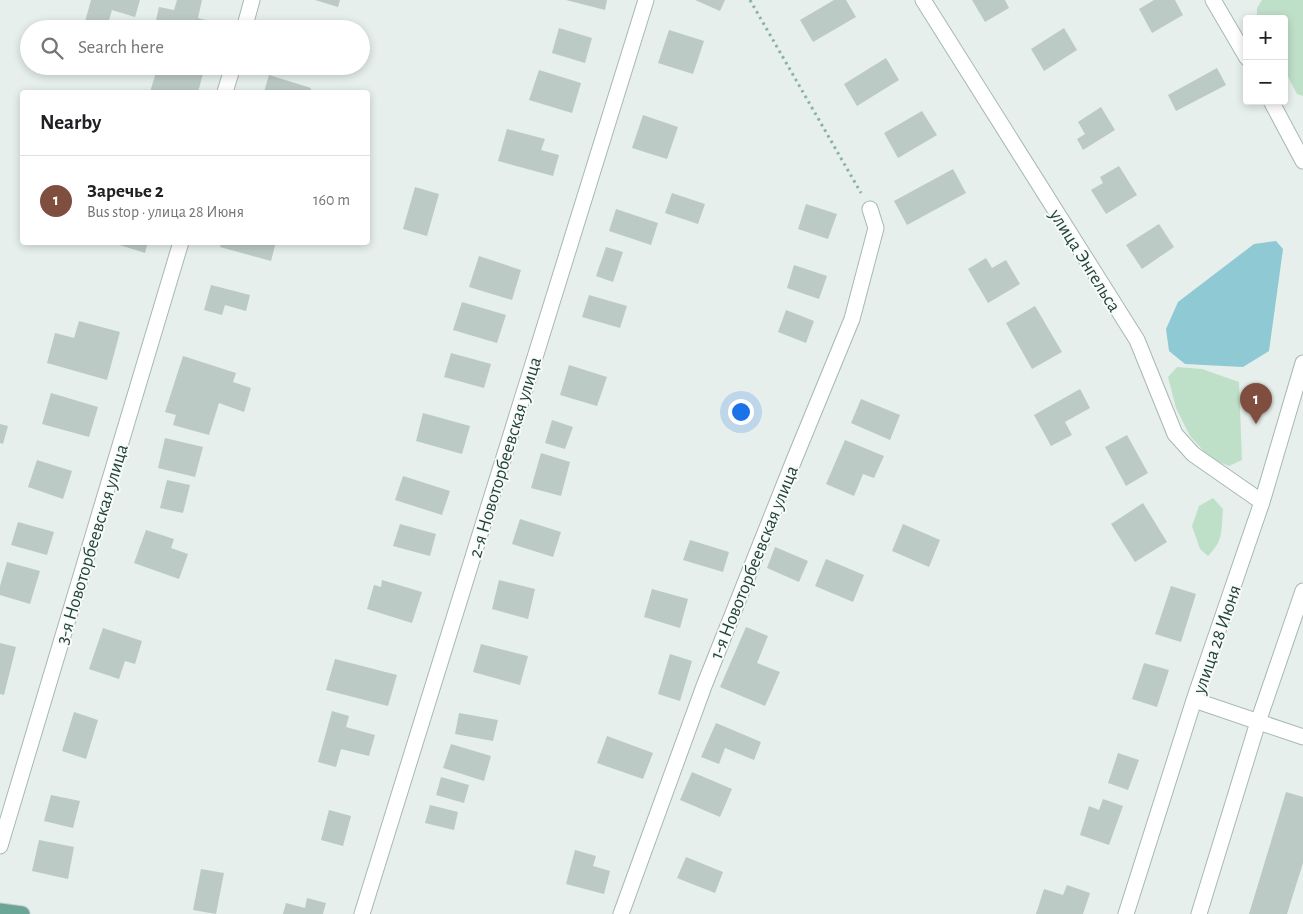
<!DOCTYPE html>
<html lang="en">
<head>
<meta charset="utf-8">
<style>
  :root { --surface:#fff; --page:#f6f6f6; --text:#202124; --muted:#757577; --line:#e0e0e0; --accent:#7f4e3f }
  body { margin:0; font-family:"Alegreya Sans",sans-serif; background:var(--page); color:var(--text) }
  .controls { position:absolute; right:15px; top:15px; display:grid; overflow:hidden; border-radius:5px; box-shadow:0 2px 8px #0003 }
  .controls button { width:45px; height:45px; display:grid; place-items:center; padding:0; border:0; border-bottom:1px solid var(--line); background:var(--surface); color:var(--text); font:25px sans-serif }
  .you { position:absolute; left:740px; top:411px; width:18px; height:18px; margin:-12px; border:4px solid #fff; border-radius:50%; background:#1a73e8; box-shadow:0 0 0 8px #1a73e833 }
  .badge { display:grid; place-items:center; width:32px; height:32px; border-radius:50%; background:var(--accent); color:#fff; font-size:16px; font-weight:700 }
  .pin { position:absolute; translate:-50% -41px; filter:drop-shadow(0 1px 2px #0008) }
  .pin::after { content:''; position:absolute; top:26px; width:18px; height:15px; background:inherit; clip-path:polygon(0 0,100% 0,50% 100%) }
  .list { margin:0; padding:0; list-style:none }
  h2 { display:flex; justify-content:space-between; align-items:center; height:65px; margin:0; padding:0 20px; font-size:21px }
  h2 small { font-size:16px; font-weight:400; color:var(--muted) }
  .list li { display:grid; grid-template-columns:32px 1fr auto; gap:15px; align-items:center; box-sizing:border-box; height:90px; padding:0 20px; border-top:1px solid var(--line) }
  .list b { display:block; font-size:19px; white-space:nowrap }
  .list p { margin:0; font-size:16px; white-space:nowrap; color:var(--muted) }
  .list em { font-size:16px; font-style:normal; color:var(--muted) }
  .icon { flex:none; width:28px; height:28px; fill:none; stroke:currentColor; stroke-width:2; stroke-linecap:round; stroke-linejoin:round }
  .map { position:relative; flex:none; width:1303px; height:914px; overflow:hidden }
  .search { position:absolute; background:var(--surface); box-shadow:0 2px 8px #0003; left:20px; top:20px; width:350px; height:55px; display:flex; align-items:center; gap:12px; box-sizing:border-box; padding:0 18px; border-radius:28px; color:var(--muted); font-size:19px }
  .panel { position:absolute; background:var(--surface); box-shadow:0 2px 8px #0003; left:20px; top:90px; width:350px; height:155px; border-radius:5px }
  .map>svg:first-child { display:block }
  .green { fill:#bfe0c8 }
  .water { fill:#8ec9d4 }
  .building { fill:#bbcac4 }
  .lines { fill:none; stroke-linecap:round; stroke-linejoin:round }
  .minor-casing { stroke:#a8b8b2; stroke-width:17 }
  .major-casing { stroke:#c2cac8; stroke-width:17 }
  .path { stroke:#86b3a5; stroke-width:3; stroke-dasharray:2.5 4; stroke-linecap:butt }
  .minor { stroke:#fff; stroke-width:15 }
  .major { stroke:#6aa596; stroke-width:15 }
  .labels { text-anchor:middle; stroke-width:4; stroke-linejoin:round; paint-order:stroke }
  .street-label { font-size:19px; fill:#24423a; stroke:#f7fbf9 }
</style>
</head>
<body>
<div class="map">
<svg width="1303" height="914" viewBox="0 0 1303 914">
  <rect width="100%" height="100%" fill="#e6efeb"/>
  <path class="green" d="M1262 0H1303V96L1297 94 1284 69V19H1257V8Z
    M1177 367 1202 369 1239 382 1242 460 1229 466 1211 459 1190 436 1176 408 1168 377Z
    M1213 498 1223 509C1221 531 1224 540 1208 556L1200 549 1192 526 1199 506Z"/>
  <path class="water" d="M1276 241 1283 249 1269 351 1243 367 1185 364 1169 351 1166 329 1178 302 1254 244Z"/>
  <path class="building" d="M91 0H140L135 17 112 10 107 27 99 25 98 29H83Z
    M177 0H202L198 18 214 22 213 29H154L159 7 174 10Z
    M315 0H340L338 7Z
    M566 0H607L605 10Z
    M695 0H725L720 11Z
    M834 0H846L856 17 813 42 800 20Z
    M972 0H1005L1009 8 985 22Z
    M1154 0H1175L1183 15 1152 33 1139 9Z
    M559 28 592 38 585 63 552 53Z
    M1064 28 1077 50 1044 71 1031 49Z
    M669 30 704 41 693 74 658 63Z
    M886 58 899 80 857 106 844 84Z
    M158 66 173 70 174 66H192L204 70 198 92H150Z
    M1217 68 1226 85 1176 111 1168 95Z
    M539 70 581 83 572 113 529 100Z
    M269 75 311 88 310 92H264Z
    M1101 107 1115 130 1083 150 1077 139 1085 134 1078 122Z
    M922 111 937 135 898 158 884 133Z
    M643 115 678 127 667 159 632 148Z
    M507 129 545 139 541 150 559 155 553 176 498 161Z
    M1119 166 1137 195 1106 214 1091 190 1103 183 1100 177Z
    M953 169 966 193 907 225 894 201Z
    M415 187 439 194 427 236 403 229Z
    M672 193 705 204 698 224 665 213Z
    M806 204 837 214 828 239 798 229Z
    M616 209 658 223 651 245 609 231Z
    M1159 224 1174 247 1142 269 1126 245Z
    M110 242H148L145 253Z
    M221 242H276L271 261 220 247Z
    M606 247 623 252 613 282 596 276Z
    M479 256 521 270 512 300 469 287Z
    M986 258 992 268 1006 260 1020 284 988 303 968 269Z
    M794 265 827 276 819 299 787 288Z
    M211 285 250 295 246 311 225 305 222 315 204 310Z
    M589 295 627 306 620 328 582 317Z
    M462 302 506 315 497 343 453 330Z
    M1035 306 1062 352 1032 369 1006 323Z
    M786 310 814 321 806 343 778 332Z
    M79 321 120 332 107 380 47 363 55 333 74 338Z
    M451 353 491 364 484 388 444 377Z
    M183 356 236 373 233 382 251 388 244 412 219 403 209 435 173 425 176 415 165 412Z
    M569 365 607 377 597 406 560 395Z
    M1080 389 1090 408 1065 422 1072 435 1051 446 1034 415Z
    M51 393 98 407 89 437 42 424Z
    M861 399 900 415 890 440 851 423Z
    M423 413 470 426 462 454 416 441Z
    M552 420 573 427 565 449 545 443Z
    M0 424 8 426 3 444 0 443Z
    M1127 435 1148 473 1126 486 1105 447Z
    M165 438 203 447 195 477 158 468Z
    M845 440 884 456 874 478 863 474 854 496 826 484Z
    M541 453 570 462 561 496 531 488Z
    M37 460 72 471 63 499 28 487Z
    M403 476 450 491 442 515 395 500Z
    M167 480 190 485 183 513 160 508Z
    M1143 503 1167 542 1135 562 1111 524Z
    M520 519 561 532 553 557 512 544Z
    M18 522 54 532 47 555 11 545Z
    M400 524 436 534 430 556 393 546Z
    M903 524 940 540 929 567 892 551Z
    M146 530 174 539 171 548 188 554 179 579 134 563Z
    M690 540 729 552 723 572 683 560Z
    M775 547 808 561 799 582 767 568Z
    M826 559 864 575 853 602 815 586Z
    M7 562 40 571 30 604 0 595V586Z
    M382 580 422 592 412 623 367 609 374 585 381 587Z
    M499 580 535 589 528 619 492 609Z
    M1171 586 1196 594 1181 642 1155 634Z
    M652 589 688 599 680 628 644 617Z
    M746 627 768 636 757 663 780 672 765 706 720 687Z
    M103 628 142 641 135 664 125 661 119 679 89 669Z
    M0 643 16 647 4 695 0 694Z
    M481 644 528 656 520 685 473 672Z
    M670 654 692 661 680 701 658 694Z
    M335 659 397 675 388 706 326 690Z
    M1144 663 1169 670 1157 707 1132 699Z
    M332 711 349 716 346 727 375 735 369 756 341 749 336 767 318 762Z
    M74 712 98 720 86 759 62 751Z
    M459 713 498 720 493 741 455 734Z
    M716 723 761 742 754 760 725 748 719 764 701 757Z
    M607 736 653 753 643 779 597 763Z
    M451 744 491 756 484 781 443 768Z
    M1118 753 1139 760 1128 790 1108 783Z
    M692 772 732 789 720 817 680 800Z
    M441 777 469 785 464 803 436 795Z
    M1286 792 1303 797V863L1287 914H1249Z
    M51 795 80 801 73 828 44 821Z
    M1103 799 1123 806 1109 845 1080 835 1089 806 1099 810Z
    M430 805 458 812 454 830 425 823Z
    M329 810 351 816 343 846 321 840Z
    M39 840 74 847 68 879 32 871Z
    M575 850 596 856 593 866 610 871 604 894 566 884Z
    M686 857 723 872 715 893 677 878Z
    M201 869 224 873 216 914 193 910Z
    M1067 885 1090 893 1083 914H1036L1044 889 1063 895Z
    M307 898 326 903 323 914H283L286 903 305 908Z"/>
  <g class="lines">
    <g class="minor-casing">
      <path id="minor" d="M923 0 1137 340 1175 434 1193 454 1262 502
        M1213 0 1247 58
        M244 29 252 0
        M225 92 233 66
        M1271 101 1303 161
        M1194 700 1303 737
        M0 846 181 242
        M362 914 646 0
        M621 914 704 686 794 460 852 319 876 228 870 209
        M1126 914 1194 700 1262 502 1303 363
        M1199 914 1258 722 1303 591"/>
    </g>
    <g class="major-casing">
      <path id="major" d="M0 911 22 914"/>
    </g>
    <path class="path" d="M750 0 861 193"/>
    <use href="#minor" class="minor"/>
    <use href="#major" class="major"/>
  </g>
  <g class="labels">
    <g class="street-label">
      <text transform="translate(1086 260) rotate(58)" y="7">улица Энгельса</text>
      <text transform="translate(504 457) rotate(-73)" y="7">2-я Новоторбеевская улица</text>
      <text transform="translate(91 544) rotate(-73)" y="7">3-я Новоторбеевская улица</text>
      <text transform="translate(753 562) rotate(-68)" y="7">1-я Новоторбеевская улица</text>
      <text transform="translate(1216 639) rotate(-71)" y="7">улица 28 Июня</text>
    </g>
  </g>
</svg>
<div class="controls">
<button>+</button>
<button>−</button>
</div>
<div class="you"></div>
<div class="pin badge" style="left:1256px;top:424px">1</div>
<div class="search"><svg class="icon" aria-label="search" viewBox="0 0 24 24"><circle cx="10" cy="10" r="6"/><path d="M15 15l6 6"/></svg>Search here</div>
<section class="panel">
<h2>Nearby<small></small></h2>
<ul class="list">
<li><span class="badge">1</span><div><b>Заречье 2</b><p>Bus stop · улица 28 Июня</p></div><em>160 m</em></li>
</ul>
</section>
</div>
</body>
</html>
